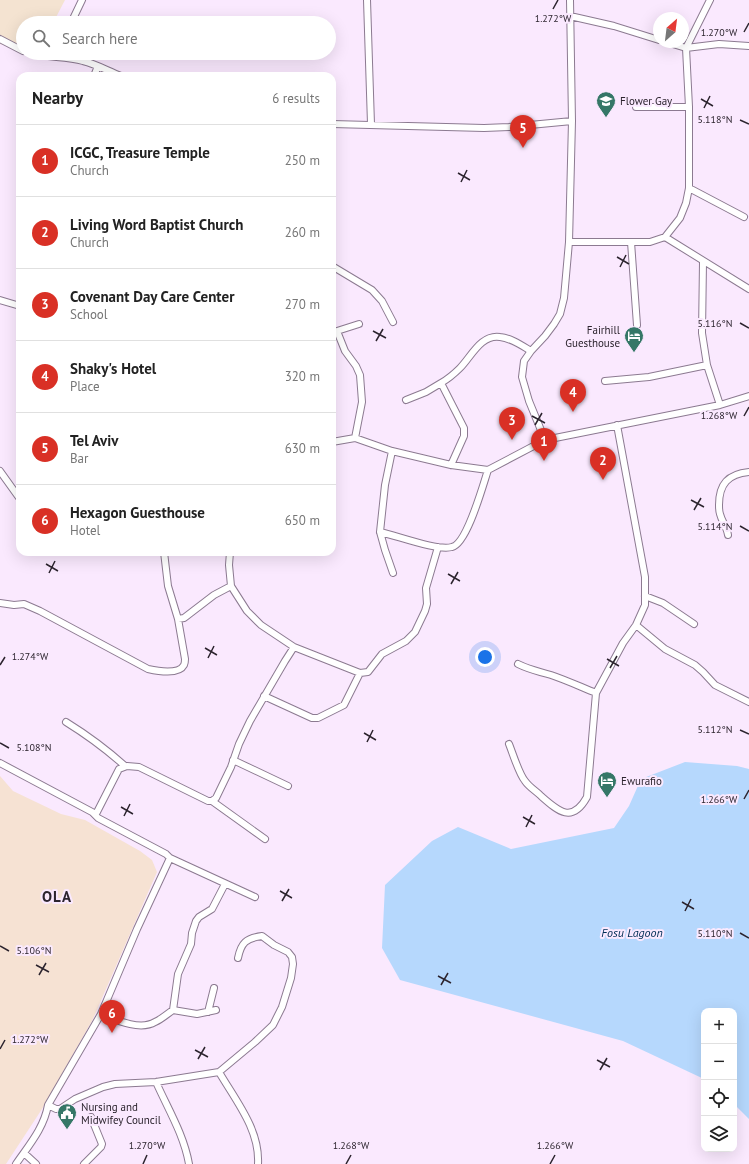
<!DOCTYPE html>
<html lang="en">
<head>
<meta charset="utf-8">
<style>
  :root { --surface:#fff; --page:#f6f6f6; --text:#222; --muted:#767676; --line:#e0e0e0; --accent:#d93025 }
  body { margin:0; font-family:"PT Sans",sans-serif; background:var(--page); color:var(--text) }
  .controls { position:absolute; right:12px; bottom:12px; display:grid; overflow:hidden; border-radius:8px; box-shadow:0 4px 16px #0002 }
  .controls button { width:36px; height:36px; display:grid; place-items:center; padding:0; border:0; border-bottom:1px solid var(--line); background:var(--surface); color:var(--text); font:20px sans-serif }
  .compass { position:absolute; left:653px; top:12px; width:36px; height:36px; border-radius:50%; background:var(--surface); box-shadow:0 4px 16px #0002; rotate:28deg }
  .you { position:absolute; left:485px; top:657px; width:14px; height:14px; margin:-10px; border:3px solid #fff; border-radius:50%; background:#1a73e8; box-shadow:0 0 0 6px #1a73e833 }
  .badge { display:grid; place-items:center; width:26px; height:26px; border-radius:50%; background:var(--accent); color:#fff; font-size:13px; font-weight:700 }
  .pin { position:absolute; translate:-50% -33px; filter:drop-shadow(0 1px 2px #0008) }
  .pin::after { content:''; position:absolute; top:21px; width:14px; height:12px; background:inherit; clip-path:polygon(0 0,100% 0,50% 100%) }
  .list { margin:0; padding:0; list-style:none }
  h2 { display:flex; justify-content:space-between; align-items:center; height:52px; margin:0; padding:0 16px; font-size:17px }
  h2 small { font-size:13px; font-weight:400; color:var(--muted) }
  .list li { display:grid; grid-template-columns:26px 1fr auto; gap:12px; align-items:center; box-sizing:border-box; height:72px; padding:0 16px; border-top:1px solid var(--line) }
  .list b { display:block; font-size:15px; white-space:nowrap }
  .list p { margin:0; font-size:13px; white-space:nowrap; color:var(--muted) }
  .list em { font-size:13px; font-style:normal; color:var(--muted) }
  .icon { flex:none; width:22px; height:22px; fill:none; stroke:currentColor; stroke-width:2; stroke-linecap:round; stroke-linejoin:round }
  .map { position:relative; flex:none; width:749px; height:1164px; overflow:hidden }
  .search { position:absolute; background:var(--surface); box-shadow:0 4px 16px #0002; left:16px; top:16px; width:320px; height:44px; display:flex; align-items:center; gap:10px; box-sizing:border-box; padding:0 14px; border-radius:22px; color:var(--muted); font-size:15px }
  .panel { position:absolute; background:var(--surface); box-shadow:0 4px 16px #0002; left:16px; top:72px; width:320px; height:484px; border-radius:12px }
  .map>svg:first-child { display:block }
  .industrial { fill:#f4e3d1 }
  .education { fill:#f6e2d3 }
  .water { fill:#b6d8fd }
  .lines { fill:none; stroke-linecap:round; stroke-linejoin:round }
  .minor-casing { stroke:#8c7a91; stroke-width:8 }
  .minor { stroke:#fff; stroke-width:6 }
  .ticks { fill:none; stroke:#2c242e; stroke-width:1.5 }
  .labels { text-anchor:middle; stroke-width:4; stroke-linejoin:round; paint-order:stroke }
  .poi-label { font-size:11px; fill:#2c242e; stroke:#fae9fe; text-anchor:start }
  .water-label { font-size:12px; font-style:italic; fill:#002d55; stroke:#fae9fe }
  .district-label { font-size:15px; font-weight:bold; letter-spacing:1px; fill:#2c242e; stroke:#fae9fe }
  .ticks-label { font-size:10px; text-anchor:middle; fill:#2c242e; stroke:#fae9fe; stroke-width:4; stroke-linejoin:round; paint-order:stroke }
</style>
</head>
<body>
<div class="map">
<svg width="749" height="1164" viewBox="0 0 749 1164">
  <rect width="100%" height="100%" fill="#fae9fe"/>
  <path class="industrial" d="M0 0H65L53 23H23V51L0 44Z"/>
  <path class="education" d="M0 776 13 791 61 814 85 820 140 851 152 860 157 872 93 1019 42 1109 6 1164H0Z"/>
  <path class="water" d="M685 762 737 766 749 769V1119L734 1104V1011H704V1079L623 1041 400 980 382 948 385 885 432 841 458 827 511 849 614 828 629 806 641 779Z"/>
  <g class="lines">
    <g class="minor-casing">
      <path id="minor" d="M367 0 371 124
        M570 16 614 26 659 40
        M71 23 82 0
        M0 39 23 51
        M666 42 686 48 719 44 749 46
        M30 53C47 58 66 56 83 61 96 64 108 71 121 76
        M94 76 98 66
        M636 107H689
        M332 124 484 128 509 127 572 121
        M689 188 744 217
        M665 237 749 289
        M569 242H650L665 237 680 218 686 203 689 188V107L686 48 710 0
        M631 242 637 325
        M703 262 702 333 707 365 720 405
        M332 266 372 290 382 301 393 322
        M0 300 20 306
        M605 381 649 377 707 365
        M441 383C448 379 454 374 460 368 471 357 481 334 500 337 511 338 521 345 531 351
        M406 400 426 392 441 383 464 428V436L451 465
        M355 438 362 402 360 375 356 366 345 351 337 331 359 324
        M545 440 529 401 522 377 524 361 531 351 545 336 554 324 560 314 564 298 569 242 572 121 570 0
        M332 442 355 438 392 451 451 465 488 470 545 440 720 405 749 396
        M392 451 385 485 380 532 385 550 393 573
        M0 471 20 499
        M380 532C398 536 437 551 452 547 467 544 483 485 488 470
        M728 535C727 527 722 522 720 514 719 511 719 508 719 505 719 484 728 474 749 472
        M164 552 168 586 178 619 184 618 214 595 231 586
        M230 552 229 565 231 586 247 611 261 625 294 647 360 673 344 705 318 718H312L264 696
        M645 596 663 603 694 624
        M0 603 14 605 24 604 40 611 148 669C157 671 179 675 184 665 185 663 185 661 185 659L178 619
        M636 625 665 649 695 665 703 672 715 685 749 702
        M518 664C530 670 538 671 551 675 566 680 581 687 596 693
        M360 673 368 672 382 654 406 641 415 632 425 611 427 604 426 588 438 547
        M66 722C87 735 106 749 125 766
        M509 744C513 754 519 774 525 781 529 787 536 791 541 796 558 811 572 824 587 797L596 693 623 643 636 625 645 605V577L617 425
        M233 760 288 786
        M0 763 92 812 98 818 166 854 170 858 255 897
        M212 801 265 839
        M92 812 96 814 119 769 127 766 139 767 208 801H212L216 798 231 767 239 744 250 721 285 661 294 647
        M173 1010 178 974 191 944 192 933 196 921 199 917 212 909 225 884
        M208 1012 214 988
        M101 1014C116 1020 140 1031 155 1022 162 1019 167 1014 173 1010L197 1014 216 1010
        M219 1072C236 1101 260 1130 258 1164
        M156 1082C168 1109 184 1135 189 1164
        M48 1105 56 1109H60L75 1099 103 1087 115 1084 156 1082 219 1072 255 1042 273 1025 282 1007 291 978 293 964 292 957 288 952 274 945 262 936C246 938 241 943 238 958
        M24 1153 36 1164
        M16 1164C29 1145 44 1128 48 1105L101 1014 137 929 170 858
        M84 1164 101 1147 102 1144 91 1117"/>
    </g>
    <use href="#minor" class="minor"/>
  </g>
  <path class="ticks" d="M553 9 558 0M744 32 749 23M701 99 713 106M704 108 710 96M740 120 749 124M458 173 470 180M461 182 467 170M617 257 629 264M620 267 626 255M740 323 749 328M373 331 386 338M376 341 383 329M532 416 545 423M744 416 749 407M535 425 542 413M691 500 704 507M694 510 701 498M740 526 749 531M46 564 58 571M49 573 55 561M448 574 460 581M451 584 458 572M205 648 217 655M208 658 214 646M607 659 619 666M0 665 5 657M610 668 617 656M740 730 749 734M364 733 376 740M367 742 373 730M0 743 9 748M744 799 749 790M121 807 133 814M124 816 130 804M523 817 535 824M526 827 532 815M280 891 292 898M282 901 289 889M682 902 694 909M685 911 691 899M740 933 749 938M0 946 9 951M36 965 49 972M39 975 46 963M438 976 451 983M441 985 448 973M0 1049 5 1040M195 1050 208 1057M198 1059 205 1047M597 1060 610 1067M600 1070 607 1058M143 1164 147 1155M346 1164 351 1155M550 1164 555 1155"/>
  <defs>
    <g id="school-pin" transform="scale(1)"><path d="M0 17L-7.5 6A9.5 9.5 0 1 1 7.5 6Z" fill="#357767" stroke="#fae9fe"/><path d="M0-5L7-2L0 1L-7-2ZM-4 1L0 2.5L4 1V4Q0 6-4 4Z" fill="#fff"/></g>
    <g id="hotel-pin" transform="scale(1)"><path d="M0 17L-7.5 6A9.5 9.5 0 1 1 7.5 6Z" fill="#357767" stroke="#fae9fe"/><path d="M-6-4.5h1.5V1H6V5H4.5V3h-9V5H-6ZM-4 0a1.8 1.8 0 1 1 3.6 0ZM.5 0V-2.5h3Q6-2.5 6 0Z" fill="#fff"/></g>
    <g id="civic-pin" transform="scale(1)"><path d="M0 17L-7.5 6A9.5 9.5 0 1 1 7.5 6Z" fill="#357767" stroke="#fae9fe"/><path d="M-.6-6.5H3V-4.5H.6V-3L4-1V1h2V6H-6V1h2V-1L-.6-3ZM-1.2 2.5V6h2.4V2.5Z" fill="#fff"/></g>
  </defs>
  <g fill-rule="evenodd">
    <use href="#school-pin" x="606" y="101"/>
    <use href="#hotel-pin" x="634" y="336"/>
    <use href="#hotel-pin" x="607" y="781"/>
    <use href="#civic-pin" x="67" y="1113"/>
  </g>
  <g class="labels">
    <g class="poi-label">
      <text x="620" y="105">Flower Gay</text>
      <text x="620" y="334" text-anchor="end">Fairhill<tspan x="620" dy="13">Guesthouse</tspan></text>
      <text x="621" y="785">Ewurafio</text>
      <text x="81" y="1111">Nursing and<tspan x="81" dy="13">Midwifey Council</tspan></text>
    </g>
    <g class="water-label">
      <text x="632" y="937">Fosu Lagoon</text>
    </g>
    <g class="district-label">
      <text x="57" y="902">OLA</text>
    </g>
  </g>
  <g class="ticks-label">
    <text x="553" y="22">1.272°W</text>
    <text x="719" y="36">1.270°W</text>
    <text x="715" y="123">5.118°N</text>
    <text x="715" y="327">5.116°N</text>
    <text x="719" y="419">1.268°W</text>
    <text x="715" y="530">5.114°N</text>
    <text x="30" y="660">1.274°W</text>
    <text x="715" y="733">5.112°N</text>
    <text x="34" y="751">5.108°N</text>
    <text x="719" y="803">1.266°W</text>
    <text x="715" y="937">5.110°N</text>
    <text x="34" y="954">5.106°N</text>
    <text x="30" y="1043">1.272°W</text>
    <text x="147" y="1149">1.270°W</text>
    <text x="351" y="1149">1.268°W</text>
    <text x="555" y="1149">1.266°W</text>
  </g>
</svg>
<div class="controls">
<button>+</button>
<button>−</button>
<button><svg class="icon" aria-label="locate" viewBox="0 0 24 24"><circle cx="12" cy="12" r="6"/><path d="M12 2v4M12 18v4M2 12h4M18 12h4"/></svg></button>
<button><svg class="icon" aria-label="layers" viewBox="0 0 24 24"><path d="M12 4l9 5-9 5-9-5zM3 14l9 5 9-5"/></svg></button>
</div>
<svg class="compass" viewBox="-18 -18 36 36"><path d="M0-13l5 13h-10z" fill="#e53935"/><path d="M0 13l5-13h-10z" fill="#767676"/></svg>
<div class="you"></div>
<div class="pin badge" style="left:544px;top:461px">1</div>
<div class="pin badge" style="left:603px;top:480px">2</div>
<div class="pin badge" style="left:512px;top:440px">3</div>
<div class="pin badge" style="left:573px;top:412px">4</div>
<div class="pin badge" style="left:523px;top:148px">5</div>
<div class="pin badge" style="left:112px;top:1033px">6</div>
<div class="search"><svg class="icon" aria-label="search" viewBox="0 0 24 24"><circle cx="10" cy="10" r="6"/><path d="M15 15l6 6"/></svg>Search here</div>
<section class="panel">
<h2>Nearby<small>6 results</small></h2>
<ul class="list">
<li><span class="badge">1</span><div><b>ICGC, Treasure Temple</b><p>Church</p></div><em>250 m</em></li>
<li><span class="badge">2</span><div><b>Living Word Baptist Church</b><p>Church</p></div><em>260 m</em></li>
<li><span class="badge">3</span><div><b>Covenant Day Care Center</b><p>School</p></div><em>270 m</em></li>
<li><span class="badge">4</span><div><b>Shaky's Hotel</b><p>Place</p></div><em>320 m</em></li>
<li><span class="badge">5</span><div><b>Tel Aviv</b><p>Bar</p></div><em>630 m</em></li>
<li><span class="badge">6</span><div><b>Hexagon Guesthouse</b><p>Hotel</p></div><em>650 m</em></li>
</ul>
</section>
</div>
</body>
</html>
